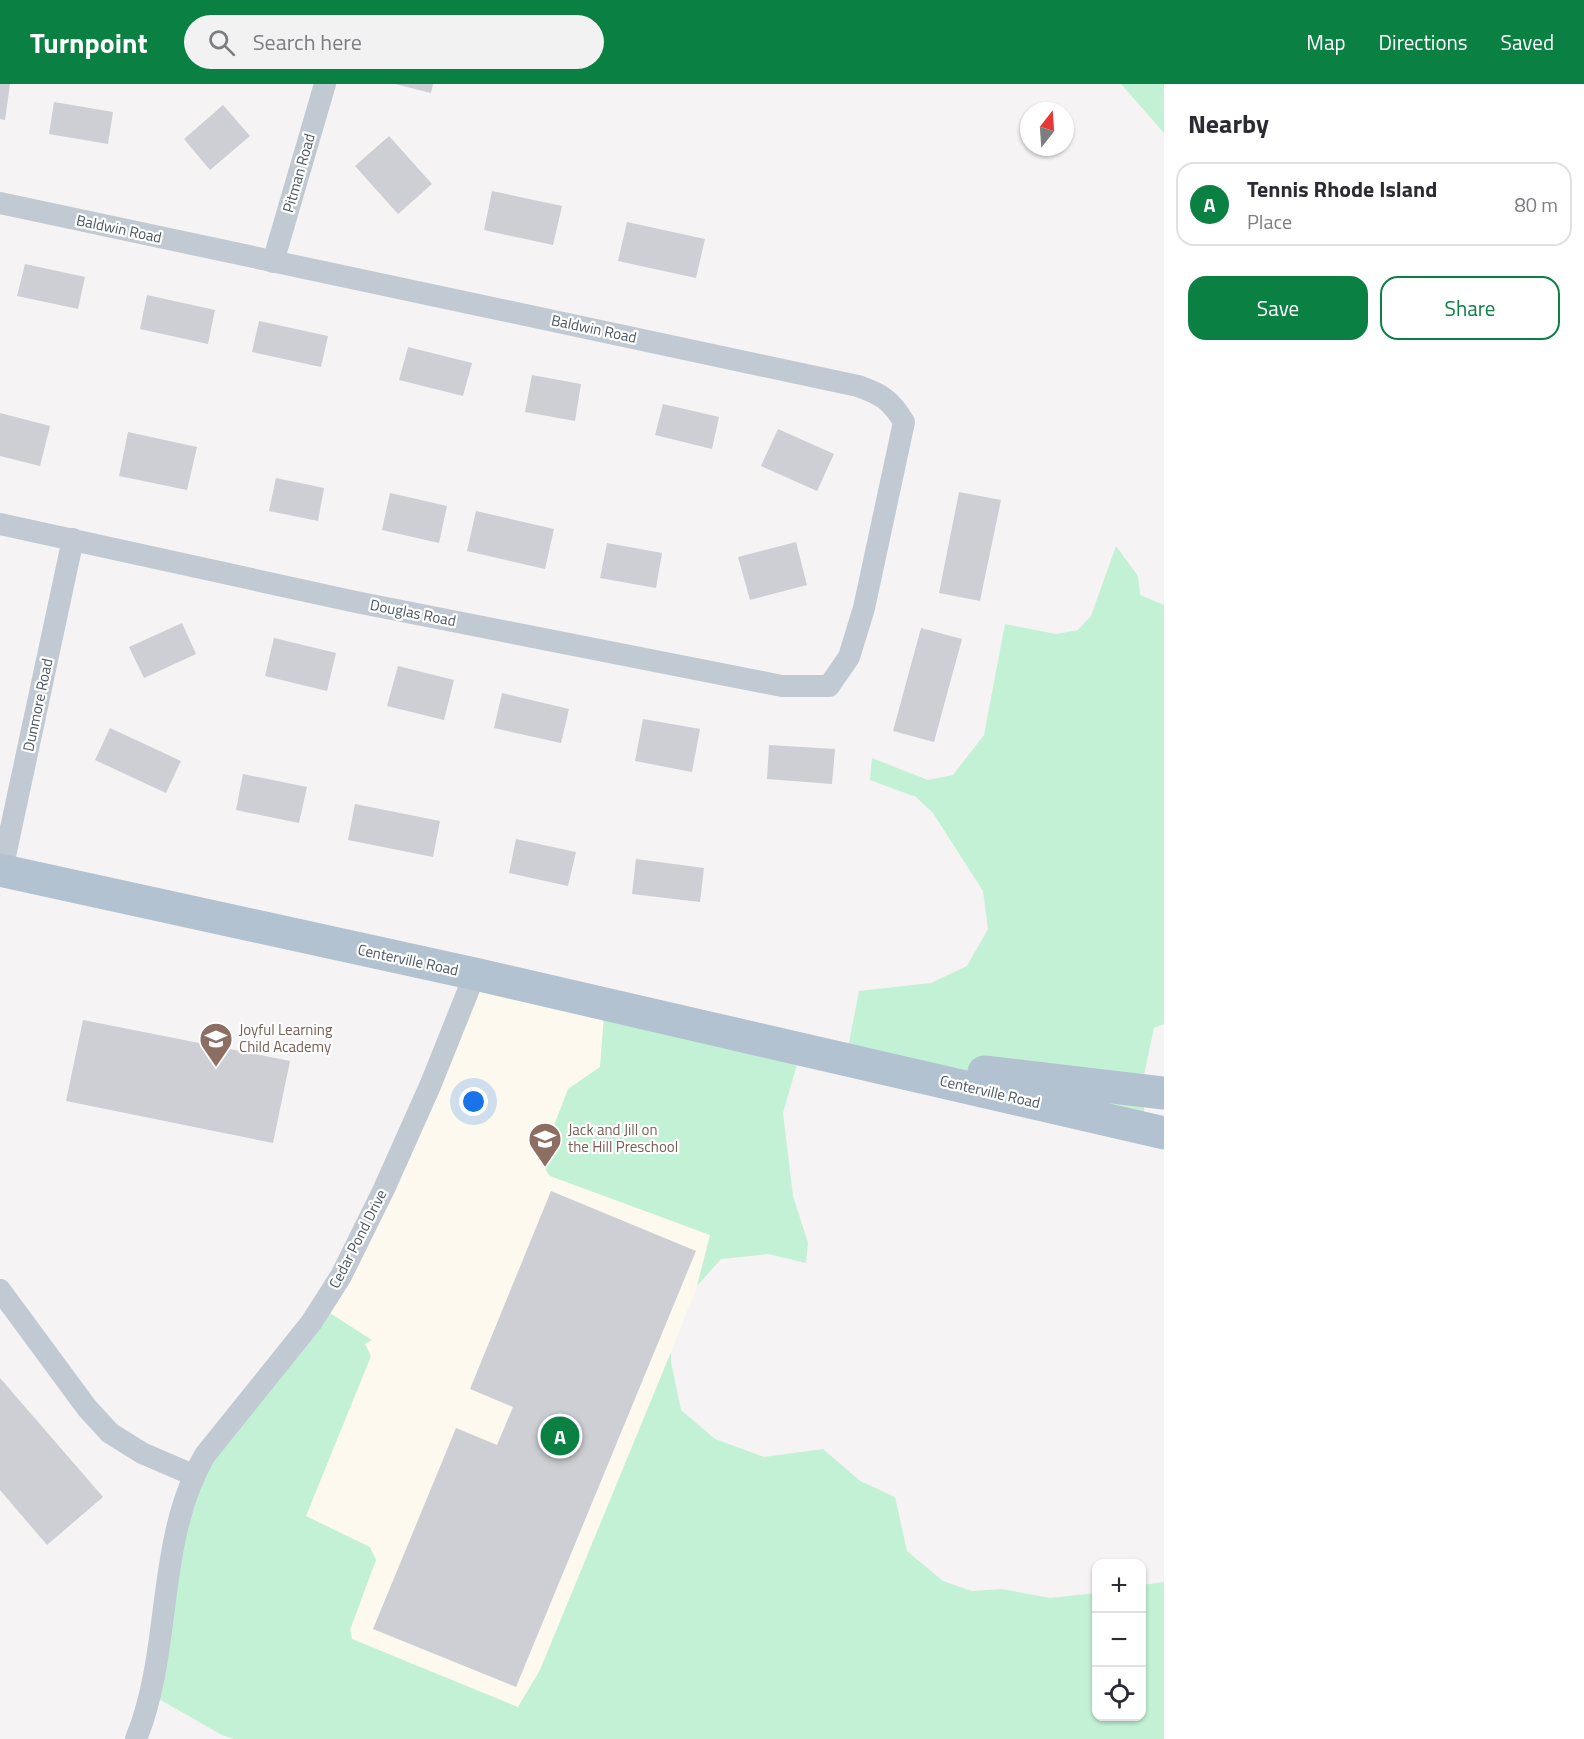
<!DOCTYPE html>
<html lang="en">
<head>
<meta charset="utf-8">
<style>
  :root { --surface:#fff; --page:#f2f2f3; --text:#2b2b33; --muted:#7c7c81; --line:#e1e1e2; --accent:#0b8043 }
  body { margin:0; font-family:"Titillium Web",sans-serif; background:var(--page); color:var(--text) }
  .controls { position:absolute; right:18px; bottom:18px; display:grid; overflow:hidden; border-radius:12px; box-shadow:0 2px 4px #0004 }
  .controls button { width:54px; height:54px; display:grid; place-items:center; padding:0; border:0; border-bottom:2px solid var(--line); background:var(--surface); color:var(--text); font:30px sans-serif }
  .compass { position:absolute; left:1020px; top:18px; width:54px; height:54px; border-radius:50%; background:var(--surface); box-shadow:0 2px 4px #0004; rotate:17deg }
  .you { position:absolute; left:474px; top:1018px; width:21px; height:21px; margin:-15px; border:4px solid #fff; border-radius:50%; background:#1a73e8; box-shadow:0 0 0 9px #1a73e833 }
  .badge { display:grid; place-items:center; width:39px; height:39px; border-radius:50%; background:var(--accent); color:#fff; font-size:20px; font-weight:700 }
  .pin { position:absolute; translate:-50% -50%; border:3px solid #fff; box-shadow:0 2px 6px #0006 }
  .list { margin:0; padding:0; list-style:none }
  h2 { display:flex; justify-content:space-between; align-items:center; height:78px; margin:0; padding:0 24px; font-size:26px }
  h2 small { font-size:20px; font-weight:400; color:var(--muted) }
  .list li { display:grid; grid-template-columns:39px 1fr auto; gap:18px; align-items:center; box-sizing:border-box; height:84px; margin:0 12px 12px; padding:0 12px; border:2px solid var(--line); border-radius:18px }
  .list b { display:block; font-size:22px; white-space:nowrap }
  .list p { margin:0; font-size:20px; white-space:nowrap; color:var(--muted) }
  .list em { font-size:20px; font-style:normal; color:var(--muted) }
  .actions { display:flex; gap:12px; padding:18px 24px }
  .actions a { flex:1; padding:14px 0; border:2px solid var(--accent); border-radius:18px; text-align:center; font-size:21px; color:var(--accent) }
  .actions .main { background:var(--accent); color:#fff }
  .icon { flex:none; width:33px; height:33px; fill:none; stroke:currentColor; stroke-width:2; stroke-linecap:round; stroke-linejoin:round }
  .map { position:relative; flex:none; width:1164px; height:1655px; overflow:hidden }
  header { display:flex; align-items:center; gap:36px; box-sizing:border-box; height:84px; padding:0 30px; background:var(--accent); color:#fff }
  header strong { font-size:28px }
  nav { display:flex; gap:33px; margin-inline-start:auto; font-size:21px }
  .search { width:420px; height:54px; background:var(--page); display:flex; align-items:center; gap:15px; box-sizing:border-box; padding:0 21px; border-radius:33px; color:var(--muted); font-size:22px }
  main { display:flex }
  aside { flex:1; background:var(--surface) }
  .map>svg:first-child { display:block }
  .commercial { fill:#fdf9ef }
  .green { fill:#c3f1d5 }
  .building { fill:#cdcfd5 }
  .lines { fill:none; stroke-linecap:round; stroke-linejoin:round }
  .minor { stroke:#c1cad2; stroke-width:22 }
  .primary { stroke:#b3c2d1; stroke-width:33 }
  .labels { text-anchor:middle; stroke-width:4.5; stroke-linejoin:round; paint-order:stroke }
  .street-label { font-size:15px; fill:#4a5661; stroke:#fff }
  .education-label { font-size:15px; fill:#785e54; stroke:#fff; text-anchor:start }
</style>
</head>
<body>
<header>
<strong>Turnpoint</strong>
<div class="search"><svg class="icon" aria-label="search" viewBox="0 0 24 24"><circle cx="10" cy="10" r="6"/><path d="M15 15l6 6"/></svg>Search here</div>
<nav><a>Map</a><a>Directions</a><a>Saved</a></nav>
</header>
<main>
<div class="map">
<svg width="1164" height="1655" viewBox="0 0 1164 1655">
  <rect width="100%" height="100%" fill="#f5f3f3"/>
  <path class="commercial" d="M473 898 605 919 600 983 568 1005 550 1092 710 1151 697 1202 671 1268 540 1586 518 1624 352 1555 350 1546 376 1476 305 1432 371 1273 365 1260 371 1257 322 1224Z"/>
  <path class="green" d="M1121 0H1164V49Z
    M1116 462 1138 492 1140 511 1164 521V940L1154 944 1142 1000 1145 1037 847 969 859 907 931 899 967 882 988 845 983 807 933 729 916 713 870 696 872 674 928 696 953 691 984 651 1005 540 1056 550 1078 546 1091 532Z
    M605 919 802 963 783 1029 793 1112 808 1159 806 1179 768 1170 721 1175 697 1202 710 1151 550 1092 540 1078 568 1005 600 983Z
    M322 1224 372 1256 365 1260 371 1272 306 1432 370 1463 376 1476 350 1546 352 1555 518 1623 540 1586 671 1268V1278L681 1326 715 1355 764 1373 823 1365 860 1397 895 1413 907 1467 943 1497 972 1507 1002 1505 1050 1514 1096 1509V1632H1142V1501L1164 1498V1655H234L222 1651 150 1610 194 1388Z"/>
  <path class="building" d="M0 0H10L5 36 0 35Z
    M395 0H433L431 9Z
    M54 18 113 28 108 60 49 50Z
    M223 21 250 52 210 86 184 55Z
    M389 52 432 100 398 130 355 82Z
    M492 107 562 122 553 161 484 146Z
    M627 138 705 155 696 194 618 177Z
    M25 180 85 193 78 225 17 212Z
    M147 211 215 226 208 260 140 245Z
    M259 237 328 252 321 283 252 268Z
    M408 263 472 279 463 312 399 296Z
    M532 291 581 300 575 337 525 328Z
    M663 320 719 333 712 365 655 351Z
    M0 329 50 342 40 382 0 372Z
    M778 345 834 370 817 407 761 382Z
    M128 348 197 363 187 406 119 392Z
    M276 394 324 404 318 437 269 427Z
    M959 408 1001 416 980 517 939 509Z
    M390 409 447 422 439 459 382 446Z
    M476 427 554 445 545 485 467 467Z
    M796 458 807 501 750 516 738 473Z
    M607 459 662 469 656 504 600 494Z
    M182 539 196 570 144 594 129 563Z
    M921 544 962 555 934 658 893 647Z
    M274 554 336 569 327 607 265 592Z
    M398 582 454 596 444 636 387 622Z
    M502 609 569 625 561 659 494 644Z
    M643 635 700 645 692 688 635 677Z
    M110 644 181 677 166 709 95 676Z
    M769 661 835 665 832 700 767 695Z
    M243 690 307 703 299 739 236 726Z
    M355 720 440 737 433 773 348 756Z
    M516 755 576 768 568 802 509 789Z
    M636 775 704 784 700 818 632 810Z
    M83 936 290 977 273 1059 66 1017Z
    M551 1107 696 1167 516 1603 373 1545 456 1344 497 1361 513 1323 470 1305Z
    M0 1294 103 1413 47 1461 0 1406Z"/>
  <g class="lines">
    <path class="minor" d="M0 119 858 302C881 310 891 316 904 338L864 524 849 573 829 602H782L356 518 0 440
      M273 178 325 0
      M2 786 73 455
      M0 1206 87 1324 110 1349 142 1369 193 1391
      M136 1655C173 1564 155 1457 205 1371L311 1239 341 1192 384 1105 430 1002 475 890"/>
    <path class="primary" d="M0 786 475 890 1164 1049
      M984 988 1164 1009"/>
  </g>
  <defs>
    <g id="school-pin" transform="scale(1.725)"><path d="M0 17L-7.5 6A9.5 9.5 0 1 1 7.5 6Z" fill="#8d6e63" stroke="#fff"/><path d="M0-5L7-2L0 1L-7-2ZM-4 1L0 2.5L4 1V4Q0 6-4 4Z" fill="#fff"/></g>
  </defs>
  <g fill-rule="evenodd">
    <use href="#school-pin" x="216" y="955"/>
    <use href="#school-pin" x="545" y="1055"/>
  </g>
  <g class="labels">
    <g class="street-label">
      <text transform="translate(299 89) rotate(-74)" y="5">Pitman Road</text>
      <text transform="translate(119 145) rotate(12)" y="5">Baldwin Road</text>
      <text transform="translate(594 245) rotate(12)" y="5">Baldwin Road</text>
      <text transform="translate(413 529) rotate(11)" y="5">Douglas Road</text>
      <text transform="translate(38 621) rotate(-78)" y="5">Dunmore Road</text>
      <text transform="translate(408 876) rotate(12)" y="5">Centerville Road</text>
      <text transform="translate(990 1008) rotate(13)" y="5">Centerville Road</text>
      <text transform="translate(358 1155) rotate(-63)" y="5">Cedar Pond Drive</text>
    </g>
    <g class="education-label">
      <text x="239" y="951">Joyful Learning<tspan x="239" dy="17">Child Academy</tspan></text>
      <text x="568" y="1051">Jack and Jill on<tspan x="568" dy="17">the Hill Preschool</tspan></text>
    </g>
  </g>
</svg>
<div class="controls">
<button>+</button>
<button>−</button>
<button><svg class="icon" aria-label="locate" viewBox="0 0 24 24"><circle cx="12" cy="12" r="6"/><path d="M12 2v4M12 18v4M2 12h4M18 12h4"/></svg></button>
</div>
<svg class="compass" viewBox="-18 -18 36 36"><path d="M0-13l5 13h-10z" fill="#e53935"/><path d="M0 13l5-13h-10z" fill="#7c7c81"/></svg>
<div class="you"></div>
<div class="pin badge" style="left:560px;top:1352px">A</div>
</div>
<aside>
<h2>Nearby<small></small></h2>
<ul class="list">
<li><span class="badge">A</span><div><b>Tennis Rhode Island</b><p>Place</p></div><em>80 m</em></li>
</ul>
<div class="actions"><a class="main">Save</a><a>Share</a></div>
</aside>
</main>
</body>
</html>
